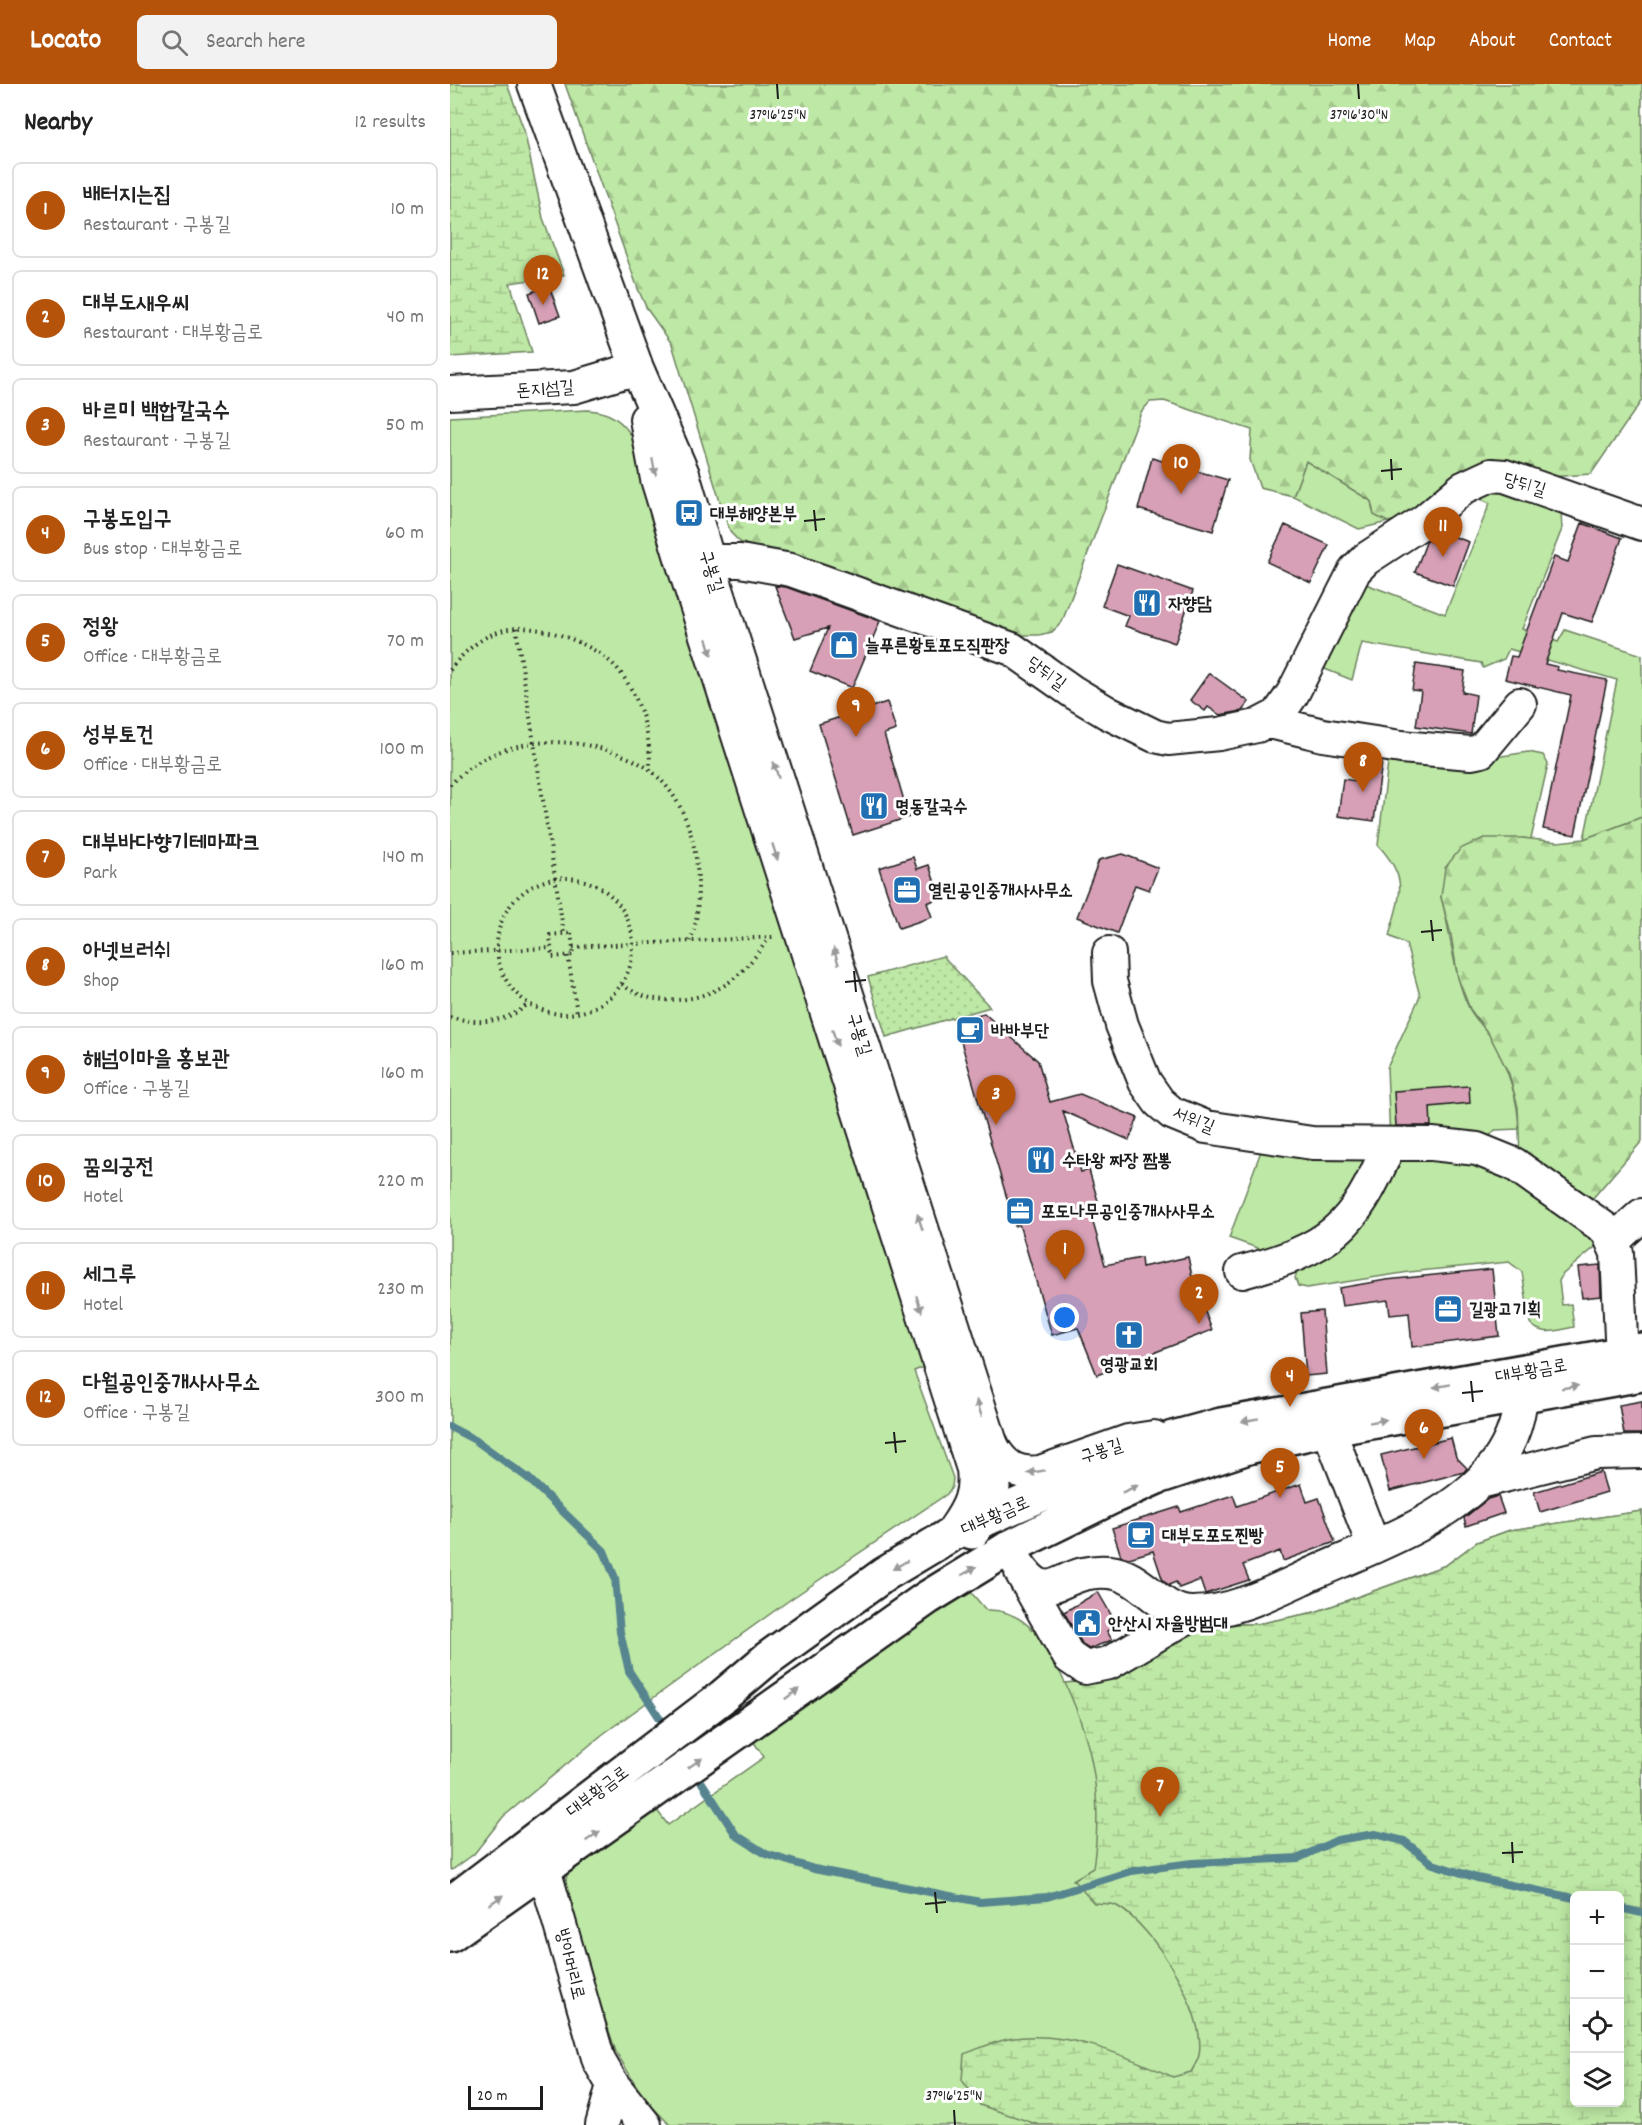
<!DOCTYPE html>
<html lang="en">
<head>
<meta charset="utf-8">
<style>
  :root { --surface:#fff; --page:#f2f2f2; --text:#222; --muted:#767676; --line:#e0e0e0; --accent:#b45309 }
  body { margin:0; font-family:Dekko,"Poor Story",sans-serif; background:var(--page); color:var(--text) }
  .controls { position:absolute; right:18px; bottom:18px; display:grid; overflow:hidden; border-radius:9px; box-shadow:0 3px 15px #0003 }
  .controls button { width:54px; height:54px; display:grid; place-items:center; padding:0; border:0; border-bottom:2px solid var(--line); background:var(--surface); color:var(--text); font:30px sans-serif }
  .scale { position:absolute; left:18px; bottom:15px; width:75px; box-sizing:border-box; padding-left:6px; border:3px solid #1c1c1c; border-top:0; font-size:16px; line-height:21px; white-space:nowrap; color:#1c1c1c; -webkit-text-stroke:4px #fff; paint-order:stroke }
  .you { position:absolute; left:615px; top:1234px; width:21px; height:21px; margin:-15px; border:4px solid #fff; border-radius:50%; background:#1a73e8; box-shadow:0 0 0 9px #1a73e833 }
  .badge { display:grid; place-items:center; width:39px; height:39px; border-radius:50%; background:var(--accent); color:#fff; font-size:20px; font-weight:700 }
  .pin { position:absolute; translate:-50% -50px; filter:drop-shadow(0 2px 3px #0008) }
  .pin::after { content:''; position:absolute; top:32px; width:21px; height:18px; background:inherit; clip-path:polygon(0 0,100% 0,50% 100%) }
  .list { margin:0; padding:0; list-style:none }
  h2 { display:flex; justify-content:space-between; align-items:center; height:78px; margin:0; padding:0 24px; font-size:26px }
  h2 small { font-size:20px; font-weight:400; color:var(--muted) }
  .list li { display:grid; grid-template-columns:39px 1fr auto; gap:18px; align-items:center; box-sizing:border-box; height:96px; margin:0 12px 12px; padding:0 12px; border:2px solid var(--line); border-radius:9px }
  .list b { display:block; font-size:22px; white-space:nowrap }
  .list p { margin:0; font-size:20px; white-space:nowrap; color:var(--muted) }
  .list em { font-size:20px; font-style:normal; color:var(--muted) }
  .icon { flex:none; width:33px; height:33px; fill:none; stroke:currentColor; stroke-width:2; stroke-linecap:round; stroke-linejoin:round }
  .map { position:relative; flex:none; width:1192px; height:2041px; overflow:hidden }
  header { display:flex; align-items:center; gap:36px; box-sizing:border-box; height:84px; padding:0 30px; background:var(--accent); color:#fff }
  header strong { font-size:28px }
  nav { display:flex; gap:33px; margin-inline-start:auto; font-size:21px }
  .search { width:420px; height:54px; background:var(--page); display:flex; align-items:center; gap:15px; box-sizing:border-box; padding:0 21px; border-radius:9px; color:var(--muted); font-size:22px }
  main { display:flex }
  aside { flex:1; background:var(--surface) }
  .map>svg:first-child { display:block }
  .green { fill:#bee8a5; stroke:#6d8260; stroke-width:1.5; fill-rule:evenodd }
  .forest { fill:url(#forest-firs); stroke:#6d8260; stroke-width:1.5 }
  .wetland { fill:url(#wetland-marsh); stroke:#6d8260; stroke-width:1.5; fill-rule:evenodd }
  .garden { fill:url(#garden-dots); stroke:#6d8260; stroke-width:1.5 }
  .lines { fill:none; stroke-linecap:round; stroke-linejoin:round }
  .stream { stroke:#56848f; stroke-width:8 }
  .building { fill:#d7a0b6; stroke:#1c1c1c; stroke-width:1.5 }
  .minor-casing { stroke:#1c1c1c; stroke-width:36 }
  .major-casing { stroke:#1c1c1c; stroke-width:38 }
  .path { stroke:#1c1c1c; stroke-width:4; stroke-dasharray:1.5 4.5; stroke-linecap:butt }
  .minor { stroke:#fff; stroke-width:32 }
  .major { stroke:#fff; stroke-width:33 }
  .oneway { fill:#999 }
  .ticks { fill:none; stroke:#1c1c1c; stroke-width:2 }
  .labels { text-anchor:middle; stroke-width:6; stroke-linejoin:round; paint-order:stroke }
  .street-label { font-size:18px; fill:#1c1c1c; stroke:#fff }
  .poi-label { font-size:18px; font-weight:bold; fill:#1c1c1c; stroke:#fff; text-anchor:start }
  .ticks-label { font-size:15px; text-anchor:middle; fill:#1c1c1c; stroke:#fff; stroke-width:6; stroke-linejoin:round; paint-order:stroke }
</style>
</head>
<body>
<header>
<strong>Locato</strong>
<div class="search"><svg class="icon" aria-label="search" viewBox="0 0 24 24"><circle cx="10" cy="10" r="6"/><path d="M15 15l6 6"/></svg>Search here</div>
<nav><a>Home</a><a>Map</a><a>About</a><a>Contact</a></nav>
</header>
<main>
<aside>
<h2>Nearby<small>12 results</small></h2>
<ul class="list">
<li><span class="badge">1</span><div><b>배터지는집</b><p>Restaurant · 구봉길</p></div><em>10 m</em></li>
<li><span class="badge">2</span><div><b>대부도새우씨</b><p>Restaurant · 대부황금로</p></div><em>40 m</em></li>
<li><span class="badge">3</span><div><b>바르미 백합칼국수</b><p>Restaurant · 구봉길</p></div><em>50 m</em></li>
<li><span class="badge">4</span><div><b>구봉도입구</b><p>Bus stop · 대부황금로</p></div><em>60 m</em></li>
<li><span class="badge">5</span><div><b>정왕</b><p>Office · 대부황금로</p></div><em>70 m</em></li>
<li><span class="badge">6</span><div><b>성부토건</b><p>Office · 대부황금로</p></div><em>100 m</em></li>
<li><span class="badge">7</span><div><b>대부바다향기테마파크</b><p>Park</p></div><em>140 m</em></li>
<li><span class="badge">8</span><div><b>아넷브러쉬</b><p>Shop</p></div><em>160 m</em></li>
<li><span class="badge">9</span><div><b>해넘이마을 홍보관</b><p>Office · 구봉길</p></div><em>160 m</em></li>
<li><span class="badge">10</span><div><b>꿈의궁전</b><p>Hotel</p></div><em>220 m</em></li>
<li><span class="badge">11</span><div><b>세그루</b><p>Hotel</p></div><em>230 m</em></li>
<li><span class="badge">12</span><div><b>다월공인중개사사무소</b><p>Office · 구봉길</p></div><em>300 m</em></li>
</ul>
</aside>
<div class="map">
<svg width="1192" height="2041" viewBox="0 0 1192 2041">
  <defs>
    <pattern id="forest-firs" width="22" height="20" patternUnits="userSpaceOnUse" patternTransform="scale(1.5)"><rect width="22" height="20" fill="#bee8a5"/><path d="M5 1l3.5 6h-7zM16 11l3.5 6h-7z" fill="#a3c68d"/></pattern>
    <pattern id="wetland-marsh" width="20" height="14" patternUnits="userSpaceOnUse" patternTransform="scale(1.5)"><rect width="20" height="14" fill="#bee8a5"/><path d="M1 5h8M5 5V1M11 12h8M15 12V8" fill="none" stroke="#a3c68d"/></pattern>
    <pattern id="garden-dots" width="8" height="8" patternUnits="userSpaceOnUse" patternTransform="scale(1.5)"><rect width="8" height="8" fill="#bee8a5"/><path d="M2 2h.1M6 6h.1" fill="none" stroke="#a3c68d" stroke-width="1.8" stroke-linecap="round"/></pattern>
  </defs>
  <rect width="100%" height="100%" fill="#fff"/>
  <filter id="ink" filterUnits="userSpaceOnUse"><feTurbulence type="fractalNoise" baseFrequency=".0167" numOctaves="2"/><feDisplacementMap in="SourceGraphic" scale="12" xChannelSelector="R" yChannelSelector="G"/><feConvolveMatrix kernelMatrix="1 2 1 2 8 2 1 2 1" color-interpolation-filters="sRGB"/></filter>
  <g filter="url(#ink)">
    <path class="green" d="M137 326C159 327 172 336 183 354L479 1281 464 1287 503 1394 502 1403 497 1410 341 1515 153 1650 53 1733 24 1770 2 1786 0 1784V333Z
      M856 377 921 417 924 431 938 438 909 445 843 412Z
      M1046 401 1111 425 1112 445 1072 545 1108 558 1115 546 1192 571V733L1134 755 1167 596 1059 565 1054 575 1033 584 1031 579 912 559 902 596 865 581 908 497 995 530 1040 419 1019 410Z
      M1078 668 1093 671 1098 680 1081 755 1072 754 991 813C1001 848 1003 891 1019 924 1024 935 1035 943 1041 954 1057 982 1068 1012 1069 1045L1045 1046 1035 1057 940 1056 937 984 970 912 956 860 939 852C950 810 960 796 928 761L939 671 1013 678Z
      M815 1056 922 1074 884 1140 827 1171 779 1154Z
      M943 1072 1032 1074 1148 1158 1145 1163 1113 1190 1109 1197 1112 1221 1121 1220 1124 1243C1109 1246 1091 1253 1080 1239L1072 1188 1059 1178 959 1188 857 1204 848 1202 845 1194 849 1184Z
      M1192 1427V2041H220L193 2013 166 1968 114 1812 117 1789 129 1776 206 1725 218 1741 314 1673 303 1657 402 1584 519 1506 536 1526C578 1524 599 1564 615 1599L640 1597 758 1540H807L865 1528 996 1481 1027 1458 1060 1446ZM1124 1812H1170V2018H1124Z"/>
    <path class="forest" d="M115 0H1192V316L1141 390 1099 393 1081 390 960 433 938 438 924 431 921 417 856 377 843 412 810 404 800 376 802 346 714 317 700 318 691 328 612 538 602 548 589 551H568L507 534 290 458 281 449 275 434 222 260 197 225 188 205Z
      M1192 733V1057L1142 1115 1136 1117 1070 1073 1068 1023 1059 990 1040 952 1020 925 1008 894 1001 851 991 813 995 784 1010 765 1034 754H1072L1108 758 1134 755Z"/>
    <path class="wetland" d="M0 0H57L74 46 93 134 114 191 60 199 82 268 0 273Z
      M1192 1427V2041H589L530 2021 512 1996 514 1970C528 1965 543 1958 558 1955 615 1945 672 1970 723 1993L741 1988C744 1983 748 1976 749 1971 757 1929 703 1842 667 1822 661 1819 651 1820 644 1819L623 1796 643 1784C653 1716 644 1661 615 1599L640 1597 758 1540H807L865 1528 996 1481 1027 1458 1060 1446ZM1124 1812H1170V2018H1124Z"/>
    <path class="garden" d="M493 872 540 923 436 953 418 893Z"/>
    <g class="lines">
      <path class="stream" d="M0 1343 25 1356 78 1394 154 1467 165 1494 170 1548 179 1587 217 1645
        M245 1688 286 1751 316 1770 364 1785 530 1818 597 1813 682 1787 742 1779 849 1774 887 1756 925 1750 954 1757 983 1780 1027 1794 1124 1814
        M1170 1824 1192 1829"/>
    </g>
    <path class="building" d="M99 202 110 232 89 239 79 209Z
      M702 374 778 396 763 447 688 425Z
      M1132 439 1172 454 1142 538 1113 529 1095 580 1108 583 1107 586 1157 596 1125 751 1093 745 1121 611 1055 595 1061 572 1067 573 1104 473 1118 478Z
      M835 441 879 461 861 499 817 478Z
      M994 449 1019 458 1003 502 965 488 977 456 989 461Z
      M667 480 743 507 725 559 675 542 679 532 652 522Z
      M325 502 336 503 430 537 402 604 360 587 378 544 345 554Z
      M966 580 1015 587 1012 608 1026 611 1021 650 966 642 971 607 962 606Z
      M759 589 799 618 792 627 770 631 758 623 755 627 740 616Z
      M437 618 446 646 434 650 459 733 403 751 369 640Z
      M909 675 932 678 924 737 888 732 893 695 906 697Z
      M673 770 708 784 699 806 685 801 667 849 627 833 649 776Z
      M463 773 467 785 479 781 490 814 477 819 482 833 449 844 429 784Z
      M534 929 588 977 600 1018 630 1010 688 1034 679 1056 613 1027 631 1088 639 1086 648 1117 638 1121 655 1181 691 1174 692 1183 738 1173 743 1197 762 1246 647 1291 628 1244 602 1251 569 1140 565 1142 505 937Z
      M1019 1002 1020 1019 980 1023 981 1042H946L944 1007Z
      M1150 1181 1151 1212 1132 1214 1128 1183Z
      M1042 1185 1049 1252 962 1263 959 1229 940 1231 938 1216 892 1222 889 1204 936 1196Z
      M872 1227 877 1290 856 1292 851 1229Z
      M1192 1317V1350H1174L1169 1321Z
      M1001 1354 1006 1373 1017 1384 1014 1388 940 1407 931 1371Z
      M1151 1388 1157 1408 1090 1428 1084 1408Z
      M851 1400 857 1418 869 1414 885 1458 833 1477 830 1467 793 1481 799 1496 755 1510 750 1496 729 1504 726 1498 719 1501 713 1497 703 1467 679 1474 671 1472 662 1444 729 1423 731 1428 783 1411 787 1422Z
      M1048 1412 1054 1429 1016 1442 1014 1434 1038 1415Z
      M648 1508 667 1541 657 1547 662 1556 639 1565 633 1561 614 1528Z"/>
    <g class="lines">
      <g class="minor-casing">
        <path id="minor" d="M84 0 187 284 233 390 265 499 542 1362C554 1382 566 1391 590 1388L678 1357 704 1353
          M0 309 124 303 187 284
          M196 335 207 395 232 477 523 1385C526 1410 519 1424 505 1444
          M239 477H290L341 486 562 565 623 608 658 629 705 652 718 655 769 650 807 642 828 631 843 609 905 486 916 475 974 437 1013 404 1041 391 1055 392 1192 440
          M820 638 873 651 951 663 1021 669 1031 667 1070 620
          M659 869 660 897 672 941 695 998 709 1018 722 1029 756 1043 862 1059 982 1060 1027 1065 1064 1080 1157 1146 1167 1169 1171 1253 1177 1293
          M1163 1157 1192 1131
          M792 1188C879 1165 904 1145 939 1061
          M879 1346 924 1463
          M1030 1398 1146 1369 1192 1368
          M558 1464C601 1537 603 1483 659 1488 693 1491 709 1529 742 1529 785 1529 828 1505 866 1488 925 1462 994 1438 1038 1389 1058 1368 1069 1339 1071 1311
          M571 1488 619 1573 635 1584 659 1579 744 1529
          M80 1764 94 1785 149 1977 163 2001 195 2041
          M152 2041 163 2001"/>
      </g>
      <g class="major-casing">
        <path id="major" d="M516 1361 543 1403
          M522 1448C543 1425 545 1392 542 1362
          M0 1820 272 1613 317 1575 435 1490 500 1451 563 1423 723 1354 771 1341 1192 1266
          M0 1851 477 1514 562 1462 664 1412 707 1393 798 1363 859 1349 1192 1290"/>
      </g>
      <path class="path" d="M66 544 114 850
        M0 586C13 568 32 552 54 546 88 537 150 561 170 588 191 615 201 653 200 687
        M0 701C41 657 101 650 157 666 175 672 195 679 209 694 236 721 247 761 248 799 248 818 248 839 240 857
        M47 862a68 68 0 1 1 136 0a68 68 0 1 1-136 0Z
        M121 849 124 871 102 873 100 851Z
        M123 863 323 853
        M0 869 101 864
        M118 872 127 929
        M172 900C202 925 252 919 282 896 297 884 308 869 319 854
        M0 933C27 940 56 940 78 920"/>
      <use href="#minor" class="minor"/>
      <use href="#major" class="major"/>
    </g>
    <defs><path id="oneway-solid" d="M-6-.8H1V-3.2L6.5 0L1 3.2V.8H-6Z" transform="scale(1.5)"/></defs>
    <g class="oneway">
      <use href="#oneway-solid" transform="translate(204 383) rotate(79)"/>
      <use href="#oneway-solid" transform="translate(259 563) rotate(72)"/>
      <use href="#oneway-solid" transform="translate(326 686) rotate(-108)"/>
      <use href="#oneway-solid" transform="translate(325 768) rotate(72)"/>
      <use href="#oneway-solid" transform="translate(386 872) rotate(-107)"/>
      <use href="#oneway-solid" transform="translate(385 954) rotate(72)"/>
      <use href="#oneway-solid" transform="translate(470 1138) rotate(-108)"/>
      <use href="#oneway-solid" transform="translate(469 1220) rotate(72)"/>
      <use href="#oneway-solid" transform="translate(992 1302) rotate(170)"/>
      <use href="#oneway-solid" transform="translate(1120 1303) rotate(-9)"/>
      <use href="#oneway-solid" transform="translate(529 1324) rotate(-108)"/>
      <use href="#oneway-solid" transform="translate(800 1336) rotate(170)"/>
      <use href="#oneway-solid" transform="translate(928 1337) rotate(-10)"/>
      <use href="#oneway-solid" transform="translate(586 1388) rotate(170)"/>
      <use href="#oneway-solid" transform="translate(680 1405) rotate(-24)"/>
      <use href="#oneway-solid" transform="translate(450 1481) rotate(150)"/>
      <use href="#oneway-solid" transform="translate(519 1487) rotate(-31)"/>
      <use href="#oneway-solid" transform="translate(342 1610) rotate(-36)"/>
      <use href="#oneway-solid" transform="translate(245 1679) rotate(-35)"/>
      <use href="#oneway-solid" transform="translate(143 1752) rotate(-35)"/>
      <use href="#oneway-solid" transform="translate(46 1816) rotate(-34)"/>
    </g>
  </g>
  <path class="ticks" d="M327 0 328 15M908 0 909 15M941 375 942 396M931 387 952 385M364 426 366 447M354 437 375 435M981 836 983 857M971 848 992 846M404 887 406 908M395 898 416 896M1021 1297 1023 1318M1012 1309 1033 1307M444 1348 446 1369M435 1359 456 1357M1062 1758 1063 1779M1052 1769 1073 1768M485 1808 487 1829M475 1820 496 1818M504 2026 505 2041"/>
  <defs>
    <g id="bus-square" transform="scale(1.5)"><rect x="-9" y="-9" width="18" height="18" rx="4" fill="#1f6fb2" stroke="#fff"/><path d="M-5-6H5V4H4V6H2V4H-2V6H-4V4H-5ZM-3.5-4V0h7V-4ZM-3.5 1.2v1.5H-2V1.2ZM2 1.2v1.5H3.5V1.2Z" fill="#fff"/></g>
    <g id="restaurant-square" transform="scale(1.5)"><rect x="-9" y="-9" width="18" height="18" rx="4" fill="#1f6fb2" stroke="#fff"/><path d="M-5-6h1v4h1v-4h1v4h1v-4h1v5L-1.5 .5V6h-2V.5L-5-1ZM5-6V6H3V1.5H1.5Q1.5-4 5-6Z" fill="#fff"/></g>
    <g id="shop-square" transform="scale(1.5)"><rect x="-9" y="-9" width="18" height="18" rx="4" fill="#1f6fb2" stroke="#fff"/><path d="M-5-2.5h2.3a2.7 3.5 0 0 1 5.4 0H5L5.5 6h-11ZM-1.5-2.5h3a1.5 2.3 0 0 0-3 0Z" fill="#fff"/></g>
    <g id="office-square" transform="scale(1.5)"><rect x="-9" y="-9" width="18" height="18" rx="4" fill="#1f6fb2" stroke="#fff"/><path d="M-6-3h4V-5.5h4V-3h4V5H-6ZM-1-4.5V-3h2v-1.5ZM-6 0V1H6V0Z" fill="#fff"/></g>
    <g id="cafe-square" transform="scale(1.5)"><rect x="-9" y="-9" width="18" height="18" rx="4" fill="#1f6fb2" stroke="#fff"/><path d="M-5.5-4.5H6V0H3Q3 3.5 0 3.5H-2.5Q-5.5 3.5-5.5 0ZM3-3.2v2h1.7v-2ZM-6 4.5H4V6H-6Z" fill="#fff"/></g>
    <g id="church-square" transform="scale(1.5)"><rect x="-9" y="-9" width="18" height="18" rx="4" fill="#1f6fb2" stroke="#fff"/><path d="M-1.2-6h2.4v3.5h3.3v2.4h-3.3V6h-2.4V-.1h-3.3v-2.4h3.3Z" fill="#fff"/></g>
    <g id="civic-square" transform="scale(1.5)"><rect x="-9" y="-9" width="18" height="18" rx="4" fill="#1f6fb2" stroke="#fff"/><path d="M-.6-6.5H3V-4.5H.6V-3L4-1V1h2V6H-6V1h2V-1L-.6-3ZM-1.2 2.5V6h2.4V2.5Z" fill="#fff"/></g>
  </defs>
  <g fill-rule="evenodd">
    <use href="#bus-square" x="239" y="429"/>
    <use href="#restaurant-square" x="697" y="519"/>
    <use href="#shop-square" x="394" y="561"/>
    <use href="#restaurant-square" x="424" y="722"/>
    <use href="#office-square" x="457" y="806"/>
    <use href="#cafe-square" x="520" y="946"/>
    <use href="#restaurant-square" x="591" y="1076"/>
    <use href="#office-square" x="570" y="1127"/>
    <use href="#office-square" x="998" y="1225"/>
    <use href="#church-square" x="679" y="1251"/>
    <use href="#cafe-square" x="691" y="1451"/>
    <use href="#civic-square" x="637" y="1539"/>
  </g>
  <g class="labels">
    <g class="street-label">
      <text transform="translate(95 304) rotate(-4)" y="6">돈지섬길</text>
      <text transform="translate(1075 400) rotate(16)" y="6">당뒤길</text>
      <text transform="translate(262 487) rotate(73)" y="6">구봉길</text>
      <text transform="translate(597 589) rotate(36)" y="6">당뒤길</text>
      <text transform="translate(410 950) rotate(73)" y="6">구봉길</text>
      <text transform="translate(744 1035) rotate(22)" y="6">서위길</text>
      <text transform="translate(1081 1286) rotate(-10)" y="6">대부황금로</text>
      <text transform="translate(651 1366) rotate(-18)" y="6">구봉길</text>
      <text transform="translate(545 1431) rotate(-24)" y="6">대부황금로</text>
      <text transform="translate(147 1707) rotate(-37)" y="6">대부황금로</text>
      <text transform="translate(121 1880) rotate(76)" y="6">방아머리로</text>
    </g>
    <g class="poi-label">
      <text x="260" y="435">대부해양본부</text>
      <text x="718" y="525">자향담</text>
      <text x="415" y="567">늘푸른황토포도직판장</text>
      <text x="445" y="728">명동칼국수</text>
      <text x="478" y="812">열린공인중개사사무소</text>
      <text x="541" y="952">바바부단</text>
      <text x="612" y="1082">수타왕 짜장 짬뽕</text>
      <text x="591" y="1133">포도나무공인중개사사무소</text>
      <text x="1019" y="1231">길광고기획</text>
      <text x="679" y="1286" text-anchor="middle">영광교회</text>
      <text x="712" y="1457">대부도포도찐빵</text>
      <text x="658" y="1545">안산시 자율방범대</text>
    </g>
  </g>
  <g class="ticks-label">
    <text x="328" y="35">37°16'25"N</text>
    <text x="909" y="35">37°16'30"N</text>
    <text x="504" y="2016">37°16'25"N</text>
  </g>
</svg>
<div class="controls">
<button>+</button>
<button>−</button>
<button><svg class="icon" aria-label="locate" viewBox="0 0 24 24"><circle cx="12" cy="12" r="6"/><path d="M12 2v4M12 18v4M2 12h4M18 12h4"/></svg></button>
<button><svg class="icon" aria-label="layers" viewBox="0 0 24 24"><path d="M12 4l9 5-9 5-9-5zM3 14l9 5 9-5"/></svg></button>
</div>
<div class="scale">20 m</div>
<div class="you"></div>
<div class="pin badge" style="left:615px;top:1196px">1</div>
<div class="pin badge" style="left:749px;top:1240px">2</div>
<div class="pin badge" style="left:546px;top:1041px">3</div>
<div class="pin badge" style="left:840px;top:1323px">4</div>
<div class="pin badge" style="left:830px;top:1414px">5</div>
<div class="pin badge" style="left:974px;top:1375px">6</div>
<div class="pin badge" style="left:710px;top:1733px">7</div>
<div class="pin badge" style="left:913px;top:708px">8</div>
<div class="pin badge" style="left:406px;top:653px">9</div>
<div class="pin badge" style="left:731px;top:410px">10</div>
<div class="pin badge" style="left:993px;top:473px">11</div>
<div class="pin badge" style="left:93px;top:221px">12</div>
</div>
</main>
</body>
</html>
